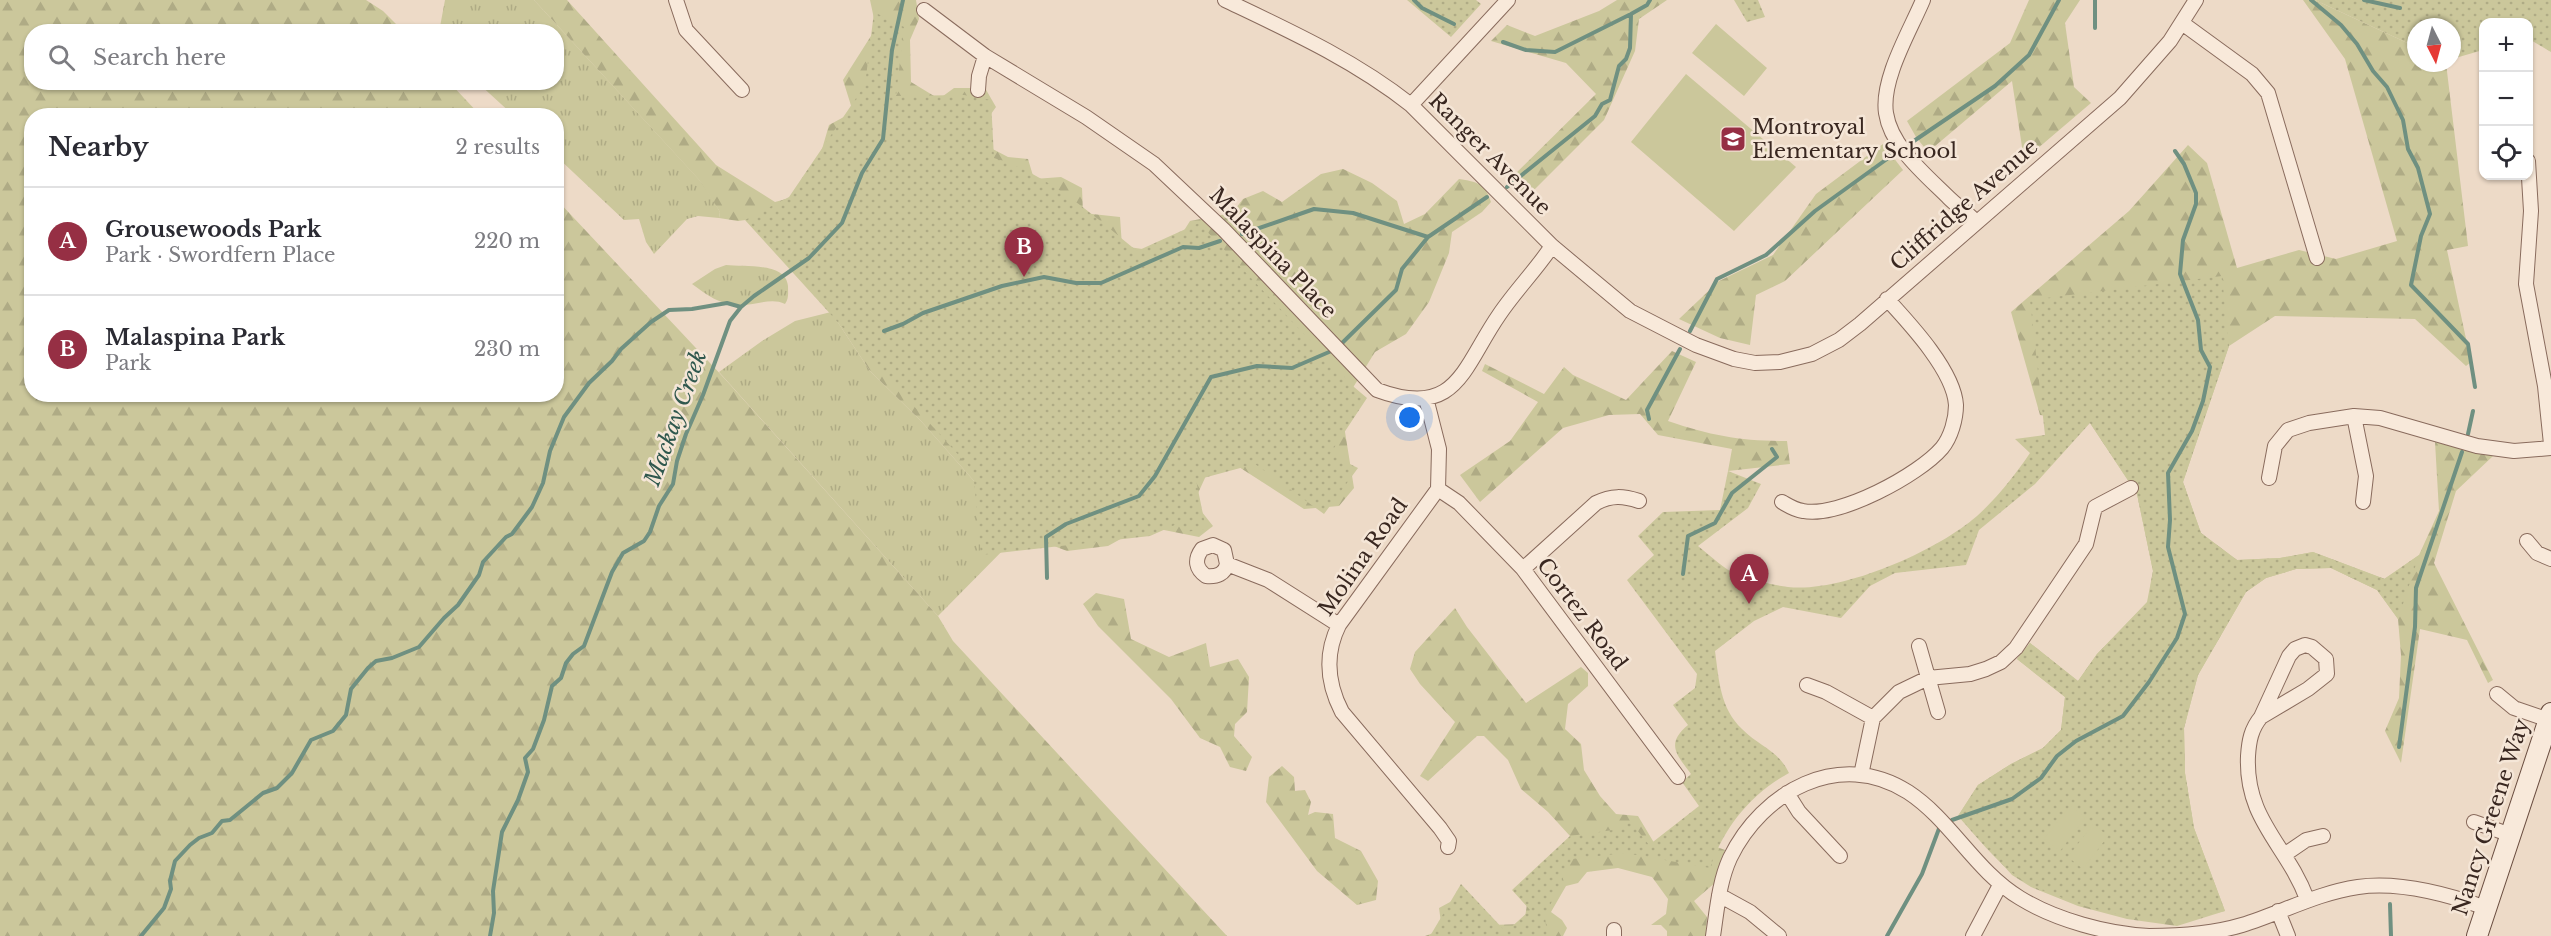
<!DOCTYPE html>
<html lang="en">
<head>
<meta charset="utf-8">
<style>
  :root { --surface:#fff; --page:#f2f2f3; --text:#2b2b33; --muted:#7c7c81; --line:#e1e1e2; --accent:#962f44 }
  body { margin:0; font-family:"Libre Baskerville",serif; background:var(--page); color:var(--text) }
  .controls { position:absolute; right:18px; top:18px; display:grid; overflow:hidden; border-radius:12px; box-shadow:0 2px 4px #0004 }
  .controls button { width:54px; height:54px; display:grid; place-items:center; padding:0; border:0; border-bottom:2px solid var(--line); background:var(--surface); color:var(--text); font:30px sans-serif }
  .compass { position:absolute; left:2407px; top:18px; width:54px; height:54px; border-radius:50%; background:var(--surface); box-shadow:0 2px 4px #0004; rotate:174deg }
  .you { position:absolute; left:1410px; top:418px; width:21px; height:21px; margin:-15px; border:4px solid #fff; border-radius:50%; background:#1a73e8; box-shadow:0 0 0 9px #1a73e833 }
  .badge { display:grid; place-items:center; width:39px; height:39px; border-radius:50%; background:var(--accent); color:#fff; font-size:20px; font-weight:700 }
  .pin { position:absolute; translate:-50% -50px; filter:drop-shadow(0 2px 3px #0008) }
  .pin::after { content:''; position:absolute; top:32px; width:21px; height:18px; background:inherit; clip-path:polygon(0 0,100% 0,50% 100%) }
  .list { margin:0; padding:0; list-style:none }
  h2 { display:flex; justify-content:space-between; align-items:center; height:78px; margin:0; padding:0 24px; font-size:26px }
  h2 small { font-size:20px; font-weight:400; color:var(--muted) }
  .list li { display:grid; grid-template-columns:39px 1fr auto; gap:18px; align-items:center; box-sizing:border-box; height:108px; padding:0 24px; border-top:2px solid var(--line) }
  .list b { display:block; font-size:22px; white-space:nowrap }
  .list p { margin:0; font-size:20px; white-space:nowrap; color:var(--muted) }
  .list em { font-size:20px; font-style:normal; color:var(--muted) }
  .icon { flex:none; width:33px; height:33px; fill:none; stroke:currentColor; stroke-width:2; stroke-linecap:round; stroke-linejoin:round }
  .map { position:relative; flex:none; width:2551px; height:936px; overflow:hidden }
  .search { position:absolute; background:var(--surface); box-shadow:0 2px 4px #0004; left:24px; top:24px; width:540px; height:66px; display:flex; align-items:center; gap:15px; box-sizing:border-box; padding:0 21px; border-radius:24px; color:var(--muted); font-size:22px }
  .panel { position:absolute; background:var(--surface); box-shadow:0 2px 4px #0004; left:24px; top:108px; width:540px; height:294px; border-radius:24px }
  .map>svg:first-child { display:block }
  .grass { fill:url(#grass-tufts) }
  .forest { fill:url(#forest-firs) }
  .park { fill:url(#park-dots) }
  .pitch { fill:#cbc79b }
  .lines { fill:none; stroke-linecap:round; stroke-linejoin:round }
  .stream { stroke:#6f9081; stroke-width:4 }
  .street-casing { stroke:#896b5d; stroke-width:16 }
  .secondary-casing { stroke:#6a4d40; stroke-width:22 }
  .street { stroke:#f8e9da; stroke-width:14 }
  .secondary { stroke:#f8e9da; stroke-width:20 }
  .labels { text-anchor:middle; stroke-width:5; stroke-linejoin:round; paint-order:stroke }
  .poi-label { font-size:21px; fill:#392720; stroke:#f5e6d7; text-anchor:start }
  .street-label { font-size:21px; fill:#392720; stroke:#f5e6d7 }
  .water-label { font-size:22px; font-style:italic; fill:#30584e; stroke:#f5e6d7 }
</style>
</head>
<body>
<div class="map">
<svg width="2551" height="936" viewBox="0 0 2551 936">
  <defs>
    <pattern id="grass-tufts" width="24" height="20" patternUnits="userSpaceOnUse" patternTransform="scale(1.5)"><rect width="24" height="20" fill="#cbc79b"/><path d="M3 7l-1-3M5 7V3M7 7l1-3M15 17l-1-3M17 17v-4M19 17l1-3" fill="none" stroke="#afab85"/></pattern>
    <pattern id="forest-firs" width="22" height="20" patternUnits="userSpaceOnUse" patternTransform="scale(1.5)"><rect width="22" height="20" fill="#cbc79b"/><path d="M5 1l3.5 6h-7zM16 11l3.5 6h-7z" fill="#afab85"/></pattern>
    <pattern id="park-dots" width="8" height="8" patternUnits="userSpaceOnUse" patternTransform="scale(1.5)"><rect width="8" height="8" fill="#cbc79b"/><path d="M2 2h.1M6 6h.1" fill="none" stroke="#afab85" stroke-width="1.8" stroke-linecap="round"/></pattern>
  </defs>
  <rect width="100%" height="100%" fill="#eddac7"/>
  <path class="grass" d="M445 0H534L704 185 720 212 719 218 698 216 687 219 654 254 646 242 639 219 624 220 557 157 556 116 513 115 478 83 556 82V32H439Z
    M726 265C744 267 786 262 788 286 788 294 789 298 785 304 771 297 754 306 739 305 720 305 707 295 692 284L715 269Z
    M831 312 870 371 921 421 1020 533 938 616 719 372 762 341 795 321Z"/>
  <path class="forest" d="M0 0H366L383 11 403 31 32 32V82L450 83 480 115 32 116V394H556L557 200 725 379 938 616 953 641 1227 936H0Z
    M534 0H567L716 165 775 202 797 196 816 170 829 125 853 112 843 80 876 28 870 0H916L919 19 910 40 911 82 939 99 954 88H985L996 107 986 121 985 145 1008 157 1028 159 1034 179 1061 177 1082 188 1083 213 1120 217 1122 246 1149 250 1178 240 1190 221 1232 213 1243 199 1263 191 1282 202 1321 174 1343 169 1372 183 1397 201 1404 224 1425 214 1459 179C1477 182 1485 183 1491 202L1482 212 1452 232 1449 253 1429 302 1406 334 1375 352 1341 407 1354 488 1339 506 1304 509 1228 460 1210 467 1194 502 1213 526 1199 537 1144 526 1108 546 1067 551 1020 533 921 421 870 371 768 217 738 221 719 218 720 212 701 182Z
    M1617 0H1667L1639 19 1635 51 1604 120 1524 200 1507 182 1596 94 1566 63 1491 41 1507 25 1535 36 1599 11Z
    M2029 0H2080L2065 23 2074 87 2091 103 2024 160 2012 81 1928 152 1916 137 1907 121 2010 43Z
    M2303 0H2315L2416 47V63H2446L2468 246 2447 250 2471 362 2466 366 2415 319 2275 316 2229 346 2183 482 2201 533 2237 560 2280 558 2313 552 2385 579 2419 555 2439 511 2435 442 2493 456 2456 491 2434 563 2493 680 2488 683 2467 640 2420 629 2401 763 2385 731 2399 698 2401 655 2398 619 2377 590 2331 568 2296 569 2266 578 2246 592 2198 675 2184 728 2185 773 2194 828 2225 911 2177 926 2127 919 2078 906 2031 887 2012 875 1958 816 1978 785 2011 764 2043 748 2061 730 2065 697 2017 659 2030 643 2078 681 2097 654 2147 602 2153 571 2137 494 2090 423 2040 415 2011 312 2129 211 2188 145 2207 163 2237 268 2299 250 2336 259 2397 241 2345 59Z
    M1883 144 1903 170 1785 281 1756 295 1750 345 1720 338 1679 319 1719 281 1773 255 1816 194Z
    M1672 351 1696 362 1668 421C1712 436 1741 441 1787 441L1790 464 1728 471 1732 449 1658 435 1640 414 1609 415 1563 428 1480 502 1460 475 1510 441 1538 402 1482 371 1485 364 1544 394 1564 367 1573 375 1626 400Z
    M1096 593 1124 599 1131 639 1169 657 1206 643 1210 667 1238 659 1249 677 1247 712 1235 724 1234 736 1252 757 1246 771 1230 767 1220 747 1200 738 1171 699 1098 626 1083 604Z
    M1455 608 1467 627 1526 703 1581 667 1588 673V686L1568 704 1565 729 1581 744 1584 770 1600 796 1616 814 1638 816 1656 846 1703 842 1725 850 1717 881 1694 901 1707 917 1706 936H1667V931L1661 925H1651L1666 914 1668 899 1652 877 1618 868 1587 872 1578 883 1566 886 1551 912 1562 920 1567 928 1563 936H1425L1442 930 1439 908 1463 895 1490 925 1524 924 1529 891 1560 854 1570 836 1548 812 1521 789 1508 760 1484 736H1477L1428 781 1420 776 1455 722 1420 684 1410 669 1415 652Z
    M1282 766 1294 777 1295 791 1305 790 1311 802 1308 815 1315 812 1333 814 1335 838 1361 851 1378 881 1376 900 1357 905 1317 871 1266 802 1269 777Z"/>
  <path class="park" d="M1407 0H1476L1481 4 1451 37Z
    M1734 0H1758L1765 17 1747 22Z
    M2315 0H2551V52L2529 39 2528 22H2484L2483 50 2452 59V27H2416V47Z
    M874 12 904 27 896 96 964 95 991 100 994 158C1048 174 1094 216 1137 251L1199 223 1354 387 1367 398 1330 454 1358 468 1324 514 1255 464 1196 480 1206 529 1185 532 1177 524 1150 536 981 555 973 471 745 220 789 197 865 85Z
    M2222 276 2229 346 2183 482 2201 533 2237 560 2280 558 2313 552 2384 579 2419 555 2398 619 2377 590 2331 568 2296 569 2266 578 2246 592 2198 675 2184 728 2185 773 2194 828 2225 911C2167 925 2115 919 2060 897 2044 891 2029 886 2015 875 1994 859 1976 836 1958 816L1978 785 2011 764 2043 748 2061 730 2065 697 2017 659 2030 643 2078 681 2097 654 2148 602 2153 571 2137 494 2090 423 2035 484 1979 530 1966 565 1895 573 1870 586 1841 618 1783 607 1754 621 1715 651C1719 680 1720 708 1742 729 1760 747 1778 750 1789 773 1751 794 1724 827 1710 868L1625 853 1572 859 1545 916 1547 936H1430L1461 884 1506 932 1530 910 1512 890 1570 836 1620 829 1630 821 1649 845 1699 806 1682 782 1691 774C1677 755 1665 744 1688 725L1673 705 1695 688 1697 674 1627 580 1654 555 1638 536 1663 512 1720 510 1728 471 1761 484 1748 508 1698 546C1710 555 1724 570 1739 575 1754 580 1772 585 1788 587 1842 593 1937 551 1977 516 1998 497 2015 475 2030 453L2015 439 2045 435 2030 300Z"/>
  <path class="pitch" d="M1716 24 1767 68 1744 96 1692 53Z
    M1686 74 1796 167 1734 231 1631 142Z
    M2070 806 2085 818 2060 851 2044 839Z
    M2093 824 2108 836 2083 869 2068 857Z"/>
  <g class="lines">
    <path class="stream" d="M1414 0 1422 8 1454 24
      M2311 0 2341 25 2357 44 2373 71 2387 87 2403 120 2408 149 2418 168 2430 214 2421 236 2411 285 2468 344 2475 387
      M2364 0 2400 8
      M2095 28V0
      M1503 42 1526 50 1555 52 1631 14 1647 5 1650 0
      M1905 147 1995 86 2029 55 2059 0
      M1507 187 1595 116 1602 104 1610 100 1619 66 1626 59 1630 48 1631 14
      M1242 234 1314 209 1353 213 1428 237
      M884 331 903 324 923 313 1002 286 1044 277 1076 283H1101L1183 247 1199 248 1220 241
      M1690 331 1717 279 1766 255 1815 211 1898 151
      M1649 419 1647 410 1680 349
      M2468 434 2473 411
      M1683 574 1688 536 1715 523 1732 493 1777 457 1772 449
      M1047 578 1046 537 1066 524 1139 496 1155 476 1211 377 1257 366 1292 368 1336 349 1396 290 1402 269 1428 237 1487 197
      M2399 747 2415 627 2416 588 2462 452
      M1952 820 2012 799 2041 778 2057 756 2076 741 2123 716 2149 682 2177 638 2185 614 2168 547 2170 520 2168 473 2192 431 2203 401 2210 367 2201 350 2198 320 2180 274 2183 240 2196 204V193L2184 164 2175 151
      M2390 904 2391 936
      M141 936 164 908 171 889 170 881 175 861 190 845 199 838 212 833 222 821 230 820 263 793 277 788 292 773 311 740 333 731 346 715 351 689 368 668 376 661 392 658 419 647 444 618 458 605 479 575 483 562 506 537 512 534 532 507 543 483 550 451 564 417 589 383 612 361 621 349 651 322 669 310 692 309 727 303 741 307
      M490 936 494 913 493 891 502 832 518 800 528 772 525 758 533 749 544 720 552 686 561 678 566 663 573 654 584 646 612 572 623 553 644 541 650 532 659 506 673 484 677 461 686 434 703 395 730 321 741 307 754 296 809 258 842 223 862 173 883 139 892 50 903 0
      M1887 936 1922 874 1940 826"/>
    <g class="street-casing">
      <path id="street" d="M676 0 686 30 742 90
        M1225 0C1290 31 1354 60 1411 105L1552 246 1630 311 1696 345 1734 359 1755 363 1780 362 1812 354 1839 340 1860 324 2120 98 2170 41 2196 0
        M1923 0C1910 31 1881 79 1886 113 1891 147 1926 175 1949 198 1957 206 1968 213 1976 222
        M924 10 985 56 1086 117 1154 164 1224 230 1377 390C1457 420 1463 367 1499 315 1515 291 1536 270 1552 246
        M2182 23 2252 74 2268 93 2317 258
        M978 90 979 76 985 56
        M1411 105 1508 0
        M2528 161 2531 211 2526 284 2545 386 2551 444
        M1426 398 1439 449 1438 489 1339 625C1325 653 1327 683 1342 712L1440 828 1449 841 1448 847
        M2354 416 2366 476 2363 502
        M2269 478 2275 446 2288 430 2309 423 2354 416 2380 418 2477 446 2514 451 2551 448
        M1438 489 1459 503 1523 569 1678 777
        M1782 502C1789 506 1795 510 1803 511 1839 518 1919 475 1942 448 1951 437 1956 419 1956 405 1954 371 1910 324 1887 299
        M2527 541 2537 553 2551 559
        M1227 564 1224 550 1213 545 1202 549C1194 560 1196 569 1206 576 1217 577 1225 574 1227 564L1268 580 1339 625
        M1523 569 1596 503C1612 495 1623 496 1639 501
        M1919 646 1938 712
        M1807 685 1826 692 1873 718
        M2497 694 2514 708 2549 720
        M2261 717 2308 689 2327 674 2326 659 2312 647 2305 645 2295 649 2289 656 2261 717C2251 729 2249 741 2248 756 2245 820 2287 845 2307 899
        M1861 775 1873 718 1899 692 1928 678 1970 674 1986 669 2001 662 2016 648 2086 544 2095 507 2131 488
        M1787 793 1799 812 1840 856
        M2474 822 2511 835
        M2284 855 2306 840 2323 836
        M1719 895 1750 912 1779 936
        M2278 911 2288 936
        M1614 936V930
        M1713 936C1717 910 1719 882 1730 858 1762 792 1839 748 1908 792 1951 820 1975 871 2020 898 2056 920 2107 934 2149 936 2180 936 2212 934 2242 925 2281 913 2317 893 2358 887 2400 881 2447 894 2486 908
        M1973 936 2000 885"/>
    </g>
    <g class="secondary-casing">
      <path id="secondary" d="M2477 936 2551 713"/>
    </g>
    <use href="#street" class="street"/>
    <use href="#secondary" class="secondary"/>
  </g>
  <defs>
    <g id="school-square" transform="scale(1.35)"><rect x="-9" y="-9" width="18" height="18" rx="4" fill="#962f44" stroke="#f5e6d7"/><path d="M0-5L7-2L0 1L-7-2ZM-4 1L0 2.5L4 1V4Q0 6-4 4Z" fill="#fff"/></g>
  </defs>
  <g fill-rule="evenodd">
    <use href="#school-square" x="1733" y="139"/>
  </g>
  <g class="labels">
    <g class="poi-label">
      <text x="1752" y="134">Montroyal<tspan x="1752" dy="24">Elementary School</tspan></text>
    </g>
    <g class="street-label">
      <text transform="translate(1490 154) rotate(45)" y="7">Ranger Avenue</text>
      <text transform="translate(1964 205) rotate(-41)" y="7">Cliffridge Avenue</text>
      <text transform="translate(1273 253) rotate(46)" y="7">Malaspina Place</text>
      <text transform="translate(1363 557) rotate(-55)" y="7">Molina Road</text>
      <text transform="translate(1582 614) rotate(53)" y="7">Cortez Road</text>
      <text transform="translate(2491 817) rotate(-72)" y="7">Nancy Greene Way</text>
    </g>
    <g class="water-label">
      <text transform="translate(675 418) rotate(-70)" y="8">Mackay Creek</text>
    </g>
  </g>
</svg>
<div class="controls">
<button>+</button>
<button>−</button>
<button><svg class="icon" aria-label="locate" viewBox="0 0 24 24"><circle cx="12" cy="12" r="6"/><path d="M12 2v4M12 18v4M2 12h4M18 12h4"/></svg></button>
</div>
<svg class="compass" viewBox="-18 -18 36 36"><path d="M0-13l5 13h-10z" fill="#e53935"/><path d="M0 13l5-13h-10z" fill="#7c7c81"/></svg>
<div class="you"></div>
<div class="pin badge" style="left:1749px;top:604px">A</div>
<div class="pin badge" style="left:1024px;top:277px">B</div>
<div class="search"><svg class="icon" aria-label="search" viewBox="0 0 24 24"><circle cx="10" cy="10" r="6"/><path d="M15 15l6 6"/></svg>Search here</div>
<section class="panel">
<h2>Nearby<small>2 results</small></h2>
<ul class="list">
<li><span class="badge">A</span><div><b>Grousewoods Park</b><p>Park · Swordfern Place</p></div><em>220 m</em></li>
<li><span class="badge">B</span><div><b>Malaspina Park</b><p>Park</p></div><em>230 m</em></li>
</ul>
</section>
</div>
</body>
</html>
